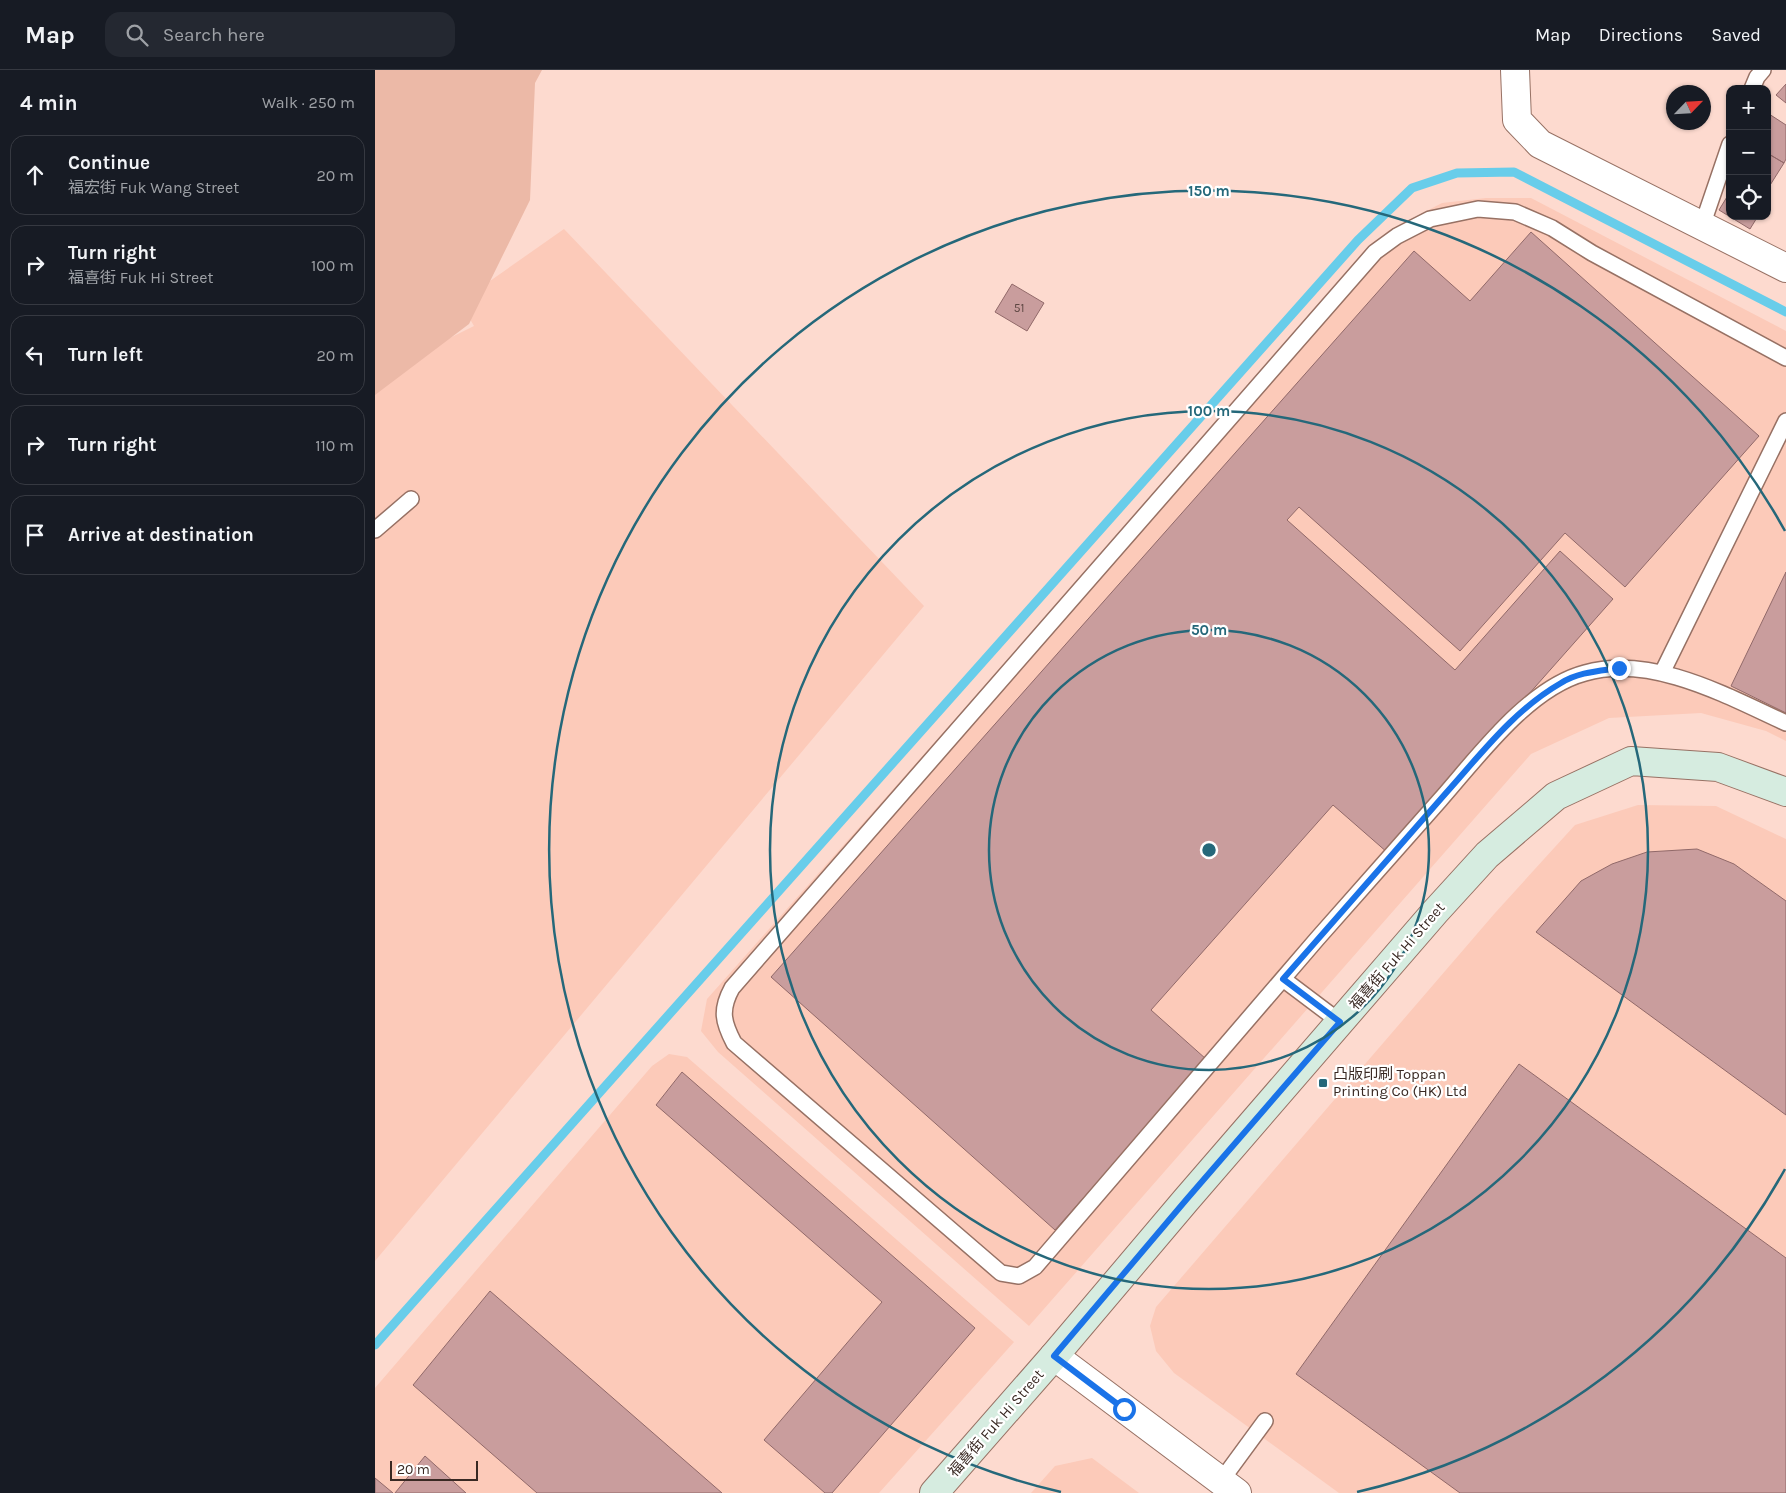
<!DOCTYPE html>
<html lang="en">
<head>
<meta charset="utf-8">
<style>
  :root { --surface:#171b24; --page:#242831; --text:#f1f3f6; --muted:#9ea1a6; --line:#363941 }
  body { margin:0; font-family:Karla,"Noto Sans TC",sans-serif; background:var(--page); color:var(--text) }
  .controls { position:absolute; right:15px; top:15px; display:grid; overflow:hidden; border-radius:10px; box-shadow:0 1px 4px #0004 }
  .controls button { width:45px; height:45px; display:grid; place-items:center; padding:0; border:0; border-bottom:1px solid var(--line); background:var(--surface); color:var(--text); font:25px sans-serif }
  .compass { position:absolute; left:1291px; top:15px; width:45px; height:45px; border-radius:50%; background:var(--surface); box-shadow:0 1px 4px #0004; rotate:65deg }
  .scale { position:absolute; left:15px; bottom:12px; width:88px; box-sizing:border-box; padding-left:5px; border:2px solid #392923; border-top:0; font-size:14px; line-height:18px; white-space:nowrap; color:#392923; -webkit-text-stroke:4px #fff; paint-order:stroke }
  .stop { position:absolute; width:15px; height:15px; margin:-11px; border:4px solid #1a73e8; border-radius:50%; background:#fff }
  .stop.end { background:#1a73e8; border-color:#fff; box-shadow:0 1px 5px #0008 }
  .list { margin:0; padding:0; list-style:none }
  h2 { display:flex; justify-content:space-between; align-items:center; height:65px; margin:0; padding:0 20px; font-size:21px }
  h2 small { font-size:16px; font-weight:400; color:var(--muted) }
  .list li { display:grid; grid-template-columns:32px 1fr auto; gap:15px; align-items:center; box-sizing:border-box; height:80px; margin:0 10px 10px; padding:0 10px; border:1px solid var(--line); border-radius:15px }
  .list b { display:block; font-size:19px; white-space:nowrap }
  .list p { margin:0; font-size:16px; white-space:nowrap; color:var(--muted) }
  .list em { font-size:16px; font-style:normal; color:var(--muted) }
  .icon { flex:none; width:28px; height:28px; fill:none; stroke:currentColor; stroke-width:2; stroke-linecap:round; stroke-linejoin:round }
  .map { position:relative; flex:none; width:1411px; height:1423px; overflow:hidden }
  header { display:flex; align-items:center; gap:30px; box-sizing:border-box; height:70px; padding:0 25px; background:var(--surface); border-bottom:1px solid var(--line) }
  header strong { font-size:24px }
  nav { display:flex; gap:28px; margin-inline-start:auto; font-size:18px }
  .search { width:350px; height:45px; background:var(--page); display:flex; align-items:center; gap:12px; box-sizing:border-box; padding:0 18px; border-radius:15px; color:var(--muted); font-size:19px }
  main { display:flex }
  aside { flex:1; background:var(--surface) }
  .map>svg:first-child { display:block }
  .built { fill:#fccab9 }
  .green { fill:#ecb9a7 }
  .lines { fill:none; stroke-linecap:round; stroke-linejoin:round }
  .stream { stroke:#68cdea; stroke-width:9 }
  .building { fill:#c99d9d; stroke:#916969 }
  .lane-casing { stroke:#977164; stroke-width:18 }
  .street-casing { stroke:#977164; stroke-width:30 }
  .secondary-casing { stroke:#977164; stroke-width:30 }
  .lane { stroke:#fff; stroke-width:15 }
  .street { stroke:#fff; stroke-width:28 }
  .secondary { stroke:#d6ece0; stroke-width:28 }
  .route { stroke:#1a73e8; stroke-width:6 }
  .ring { fill:none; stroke:#25687a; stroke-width:2.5 }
  .poi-dot { fill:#25687a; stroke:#fff; stroke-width:2 }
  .labels { text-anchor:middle; stroke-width:4.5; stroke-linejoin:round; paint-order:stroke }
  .number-label { font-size:12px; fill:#5d4642 }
  .street-label { font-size:15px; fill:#392923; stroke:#fff }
  .poi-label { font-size:15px; fill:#392923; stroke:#fff; text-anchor:start }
  .centre { fill:#25687a; stroke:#fff; stroke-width:2.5 }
  .ring-label { font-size:15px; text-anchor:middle; font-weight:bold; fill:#25687a; stroke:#fff; stroke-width:4.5; stroke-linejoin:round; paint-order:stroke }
</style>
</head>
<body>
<header>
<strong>Map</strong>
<div class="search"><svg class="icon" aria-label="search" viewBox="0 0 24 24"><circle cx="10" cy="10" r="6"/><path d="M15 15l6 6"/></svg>Search here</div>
<nav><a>Map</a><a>Directions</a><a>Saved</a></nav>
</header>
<main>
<aside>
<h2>4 min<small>Walk · 250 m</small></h2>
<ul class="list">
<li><svg class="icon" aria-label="ahead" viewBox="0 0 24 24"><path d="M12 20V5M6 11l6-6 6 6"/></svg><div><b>Continue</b><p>福宏街 Fuk Wang Street</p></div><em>20 m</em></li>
<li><svg class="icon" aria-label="right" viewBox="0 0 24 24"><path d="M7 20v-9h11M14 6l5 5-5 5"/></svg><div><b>Turn right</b><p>福喜街 Fuk Hi Street</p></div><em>100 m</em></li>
<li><svg class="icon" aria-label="left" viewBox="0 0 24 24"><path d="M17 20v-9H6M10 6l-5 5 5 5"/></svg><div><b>Turn left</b></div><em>20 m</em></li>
<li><svg class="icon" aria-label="right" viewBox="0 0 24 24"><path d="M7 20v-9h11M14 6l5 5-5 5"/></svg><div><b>Turn right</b></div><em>110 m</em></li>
<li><svg class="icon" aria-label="arrive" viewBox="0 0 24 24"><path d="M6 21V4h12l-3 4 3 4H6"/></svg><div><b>Arrive at destination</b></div></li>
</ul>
</aside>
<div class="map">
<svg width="1411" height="1423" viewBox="0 0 1411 1423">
  <rect width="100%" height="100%" fill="#fddacf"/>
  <path class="built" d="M1111 128H1156L1411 261V671L1391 661 1326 643 1234 648 1156 684 654 1256 343 982 326 961 332 929 1013 161 1067 133Z
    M189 159 549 536 0 1191V305L99 256 85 232Z
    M1263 735 1341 736 1411 769V1423H964L799 1303 781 1281 775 1256 781 1237 1120 843 1200 755Z
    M294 984 312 987 639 1272 504 1423H0V1318L277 996Z
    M717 1388 764 1423H656L680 1396Z"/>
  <path class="green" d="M0 0H167L160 13 155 130 94 254 0 325Z"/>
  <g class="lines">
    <path class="stream" d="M0 1275 983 170 1037 118 1082 103 1139 102 1411 242"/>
  </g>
  <path class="building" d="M1411 14V33L1401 25Z
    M1394 44 1411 55V89L1409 93 1392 83V47Z
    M1392 83 1409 93 1392 120Z
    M1355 122V146H1383L1375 159 1344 140Z
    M1156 162 1384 366 1250 517 1190 463 1085 581 924 437 912 450 1080 600 1185 481 1238 529 1013 783 958 735 776 940 831 989 680 1160 396 907 1039 181 1095 231Z
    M637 214 669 233 652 261 620 242Z
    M1411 502V643L1356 616Z
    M1322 779 1359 794 1411 831V1045L1161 862 1206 811 1237 794 1272 782Z
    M1144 994 1411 1188V1423H1085L921 1304Z
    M307 1002 600 1258 457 1423H450L389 1370 507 1232 281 1035Z
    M115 1221 347 1423H162L38 1315Z
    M50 1386 91 1423H20Z
    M0 1408 18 1423H0Z"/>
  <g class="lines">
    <g class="lane-casing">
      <path id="lane" d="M1377 19 1382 7 1388 0
        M1327 156 1355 74
        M1411 288 1217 183 1177 158 1140 142 1103 139 1055 149 1022 166 1000 182 357 918C345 940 348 952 359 973L626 1203 644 1206 660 1197C754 1088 848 979 942 869 983 823 1024 776 1065 730 1103 687 1153 618 1210 603 1277 584 1352 626 1411 653
        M0 460 36 429
        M1287 603 1411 351
        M908 909 965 952
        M846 1411 890 1351"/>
    </g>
    <g class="street-casing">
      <path id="street" d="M1140 0 1142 50 1165 74 1411 198
        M679 1286 862 1423"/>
    </g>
    <g class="secondary-casing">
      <path id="secondary" d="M559 1423 679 1286 811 1130 1060 842 1112 785 1181 726 1256 691 1343 697 1411 722"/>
    </g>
    <use href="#lane" class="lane"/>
    <use href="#street" class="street"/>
    <use href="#secondary" class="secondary"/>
  </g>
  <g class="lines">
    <path class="route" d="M749 1339 679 1286 811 1130 965 952 908 909C962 847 1016 785 1071 723 1106 684 1139 640 1186 613 1203 602 1224 601 1244 598"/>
  </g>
  <g class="ring">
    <circle cx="834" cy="780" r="220"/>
    <circle cx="834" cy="780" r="439"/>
    <path d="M1410 1099A659 659 0 0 1 982 1422M686 1422A659 659 0 1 1 1410 461"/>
  </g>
  <rect class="poi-dot" x="943" y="1008" width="10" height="10" rx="2.5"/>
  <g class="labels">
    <g class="number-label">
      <text x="644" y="242">51</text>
    </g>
    <g class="street-label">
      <text transform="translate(1022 886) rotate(-49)" y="5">福喜街 Fuk Hi Street</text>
      <text transform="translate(621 1353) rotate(-49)" y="5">福喜街 Fuk Hi Street</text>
    </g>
    <g class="poi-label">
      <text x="958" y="1009">凸版印刷 Toppan<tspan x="958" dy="17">Printing Co (HK) Ltd</tspan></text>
    </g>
  </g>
  <circle cx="834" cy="780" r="8" class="centre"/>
  <g class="ring-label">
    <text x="834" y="126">150 m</text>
    <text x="834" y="346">100 m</text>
    <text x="834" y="565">50 m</text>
  </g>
</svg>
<div class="controls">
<button>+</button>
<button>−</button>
<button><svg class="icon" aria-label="locate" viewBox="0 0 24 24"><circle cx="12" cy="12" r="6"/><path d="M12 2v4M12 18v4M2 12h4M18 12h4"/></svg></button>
</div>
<svg class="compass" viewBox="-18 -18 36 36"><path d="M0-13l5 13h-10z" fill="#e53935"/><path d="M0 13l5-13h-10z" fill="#9ea1a6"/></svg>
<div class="scale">20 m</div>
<div class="stop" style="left:749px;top:1339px"></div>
<div class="stop end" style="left:1244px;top:598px"></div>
</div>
</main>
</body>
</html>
